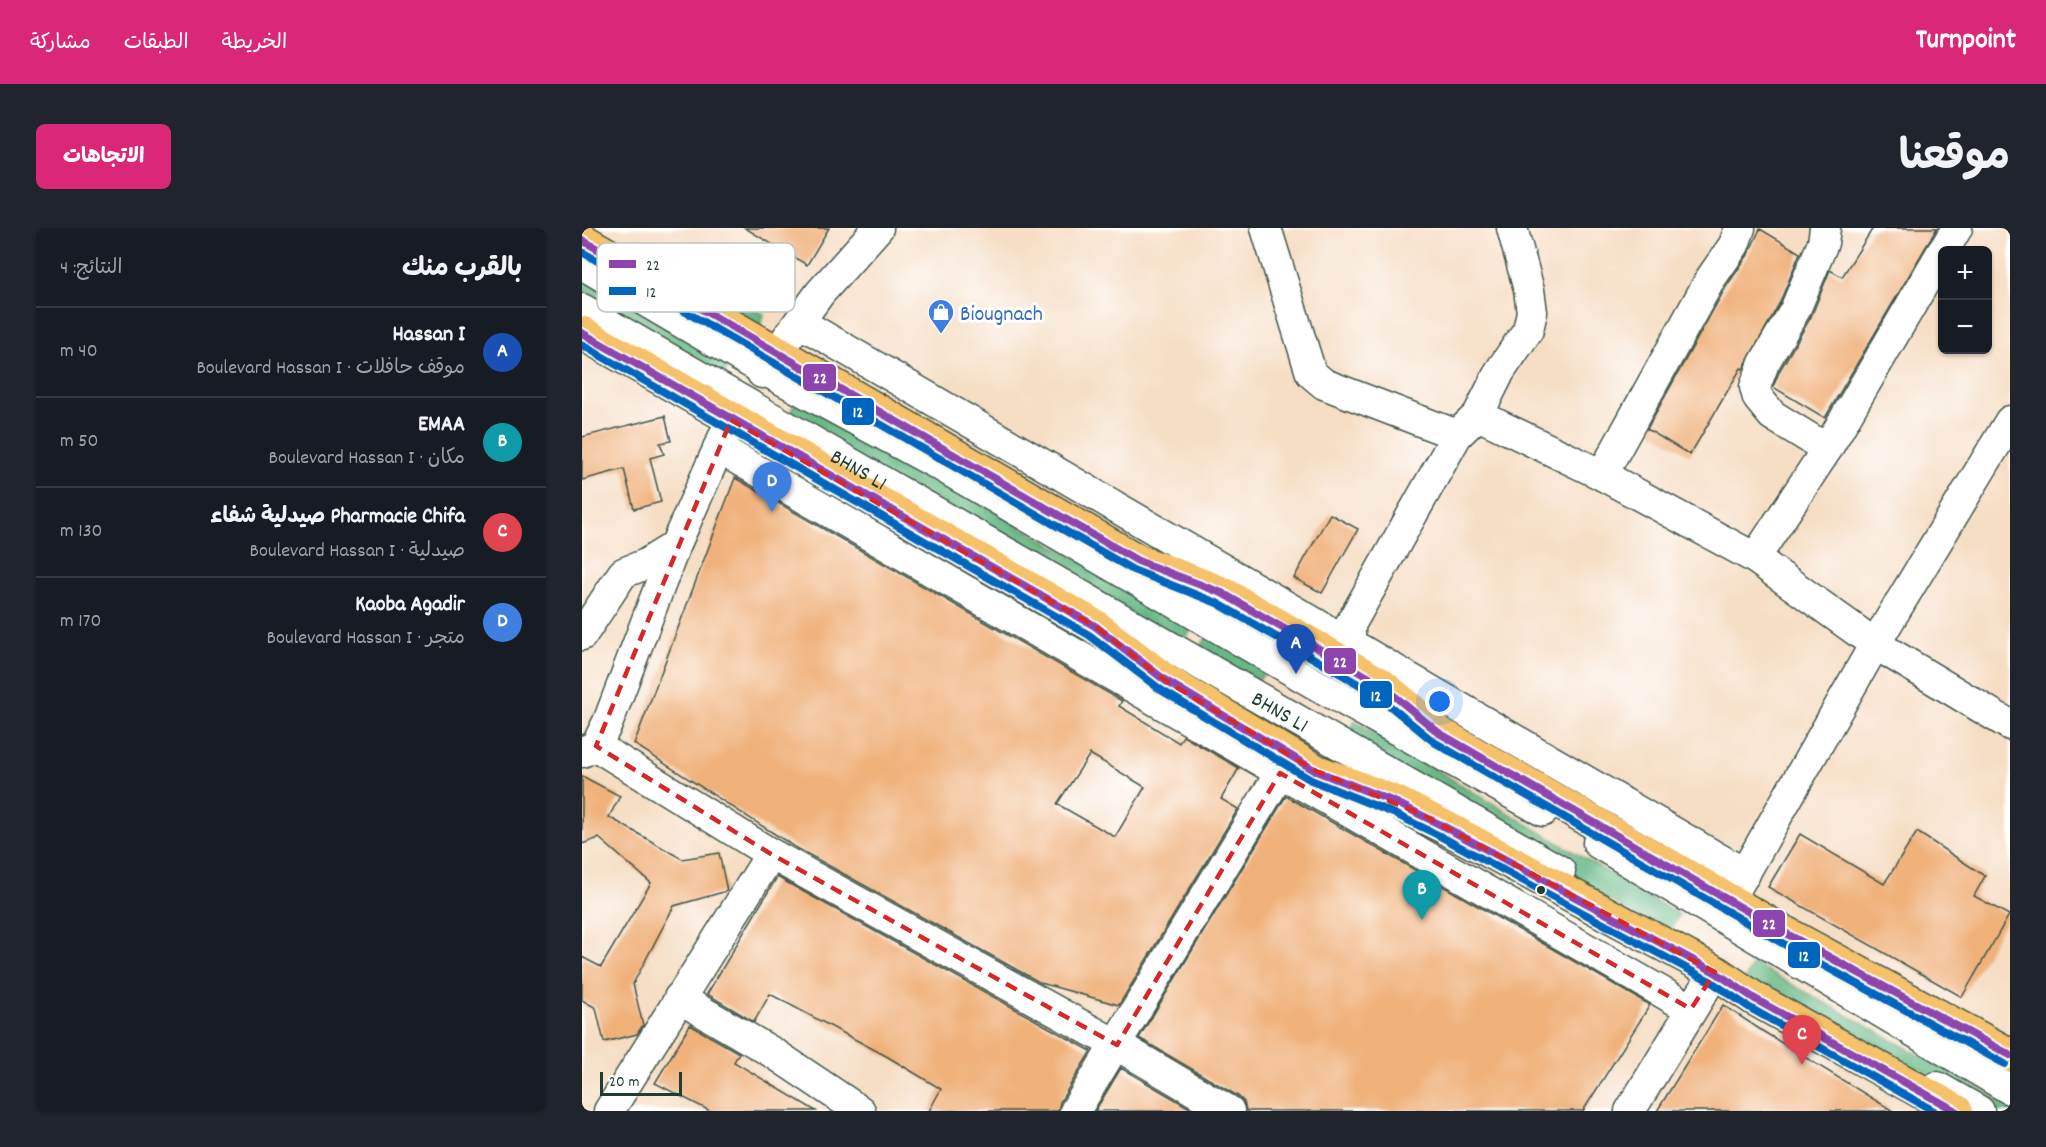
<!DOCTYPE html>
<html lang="ar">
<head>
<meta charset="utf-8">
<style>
  :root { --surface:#171b24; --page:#20242c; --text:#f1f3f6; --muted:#9ea1a6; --line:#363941; --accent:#db2777 }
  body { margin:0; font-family:Dekko,"Playpen Sans Arabic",sans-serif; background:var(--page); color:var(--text); direction:rtl }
  .controls { position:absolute; right:18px; top:18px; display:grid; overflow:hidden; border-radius:9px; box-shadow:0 2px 4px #0004 }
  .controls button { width:54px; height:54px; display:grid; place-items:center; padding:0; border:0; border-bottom:2px solid var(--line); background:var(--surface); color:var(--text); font:30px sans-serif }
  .scale { position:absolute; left:18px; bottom:15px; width:82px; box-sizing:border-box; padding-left:6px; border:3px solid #1f3d34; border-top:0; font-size:16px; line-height:21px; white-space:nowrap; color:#1f3d34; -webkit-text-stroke:4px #fff; paint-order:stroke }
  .you { position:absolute; left:858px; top:474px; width:21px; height:21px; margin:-15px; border:4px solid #fff; border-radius:50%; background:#1a73e8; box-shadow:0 0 0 9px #1a73e833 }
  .badge { display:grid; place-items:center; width:39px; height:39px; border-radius:50%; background:var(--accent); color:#fff; font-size:20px; font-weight:700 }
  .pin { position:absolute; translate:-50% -50px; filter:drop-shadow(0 2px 3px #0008) }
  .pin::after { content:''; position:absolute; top:32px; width:21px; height:18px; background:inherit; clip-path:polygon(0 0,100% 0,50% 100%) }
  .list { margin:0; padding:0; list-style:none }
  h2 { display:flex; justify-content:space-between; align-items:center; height:78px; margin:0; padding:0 24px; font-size:26px }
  h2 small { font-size:20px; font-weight:400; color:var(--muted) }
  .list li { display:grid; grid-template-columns:39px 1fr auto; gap:18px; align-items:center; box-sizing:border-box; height:90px; padding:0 24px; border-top:2px solid var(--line) }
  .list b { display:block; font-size:22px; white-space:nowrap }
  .list p { margin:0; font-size:20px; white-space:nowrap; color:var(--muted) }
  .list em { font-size:20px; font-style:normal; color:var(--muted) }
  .map { position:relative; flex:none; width:1428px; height:883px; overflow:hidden; direction:ltr; border-radius:9px }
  header { display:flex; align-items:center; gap:36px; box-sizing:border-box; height:84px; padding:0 30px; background:var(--accent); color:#fff }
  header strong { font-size:28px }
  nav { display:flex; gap:33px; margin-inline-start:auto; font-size:21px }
  .intro { display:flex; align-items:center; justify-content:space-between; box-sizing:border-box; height:144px; padding:0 36px }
  h1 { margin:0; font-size:42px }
  .button { padding:15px 27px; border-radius:9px; background:var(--accent); color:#fff; font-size:21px; font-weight:700 }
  main { display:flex; gap:36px; padding:0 36px }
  aside { flex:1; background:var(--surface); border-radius:9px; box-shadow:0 2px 4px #0004 }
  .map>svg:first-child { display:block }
  .forest { fill:#67b884; stroke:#437a5c; stroke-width:1.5 }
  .building { fill:#f0b17a; fill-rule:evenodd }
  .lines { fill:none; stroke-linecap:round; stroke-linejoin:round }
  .minor-casing { stroke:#3f554a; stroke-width:33 }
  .major-casing { stroke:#3f554a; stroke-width:36 }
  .minor { stroke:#fff; stroke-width:30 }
  .major { stroke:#f5c16b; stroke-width:33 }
  .bus-1-casing { stroke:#fff; stroke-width:12 }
  .bus-2-casing { stroke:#fff; stroke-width:12 }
  .bus-1 { stroke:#8e44ad; stroke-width:8 }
  .bus-2 { stroke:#0065bd; stroke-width:8 }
  .marked { fill:none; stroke:#d62828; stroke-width:4.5; stroke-dasharray:12 8; stroke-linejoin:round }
  .bus-dot { fill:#1f3d34; stroke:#fff; stroke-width:2 }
  .labels { text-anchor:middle; stroke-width:6; stroke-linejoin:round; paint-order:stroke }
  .shop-label { font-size:22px; fill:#366cbe; stroke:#fff; text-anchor:start }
  .street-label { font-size:22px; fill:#1f3d34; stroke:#fff }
  .key { fill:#fff; stroke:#bcc5c2; stroke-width:1.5 }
  .key-label { font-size:16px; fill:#1f3d34 }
  .line-badge { stroke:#fff; stroke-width:2 }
  .badge-label { font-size:16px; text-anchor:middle; font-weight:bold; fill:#fff }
</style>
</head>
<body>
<header>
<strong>Turnpoint</strong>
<nav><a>الخريطة</a><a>الطبقات</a><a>مشاركة</a></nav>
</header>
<div class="intro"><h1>موقعنا</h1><a class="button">الاتجاهات</a></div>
<main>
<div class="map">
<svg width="1428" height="883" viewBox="0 0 1428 883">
  <rect width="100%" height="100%" fill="#fff"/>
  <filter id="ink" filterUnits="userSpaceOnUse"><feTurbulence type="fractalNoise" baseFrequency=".0167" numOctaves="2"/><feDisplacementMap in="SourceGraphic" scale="12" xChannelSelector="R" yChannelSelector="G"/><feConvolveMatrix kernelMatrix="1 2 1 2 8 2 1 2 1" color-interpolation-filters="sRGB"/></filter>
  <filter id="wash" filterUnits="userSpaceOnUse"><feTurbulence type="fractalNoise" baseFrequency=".008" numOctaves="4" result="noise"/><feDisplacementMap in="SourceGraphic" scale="24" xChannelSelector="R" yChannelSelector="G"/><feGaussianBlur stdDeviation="1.35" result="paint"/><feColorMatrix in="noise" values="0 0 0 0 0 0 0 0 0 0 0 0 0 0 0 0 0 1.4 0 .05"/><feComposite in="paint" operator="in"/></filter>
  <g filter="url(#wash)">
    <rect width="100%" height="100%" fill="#f6dec4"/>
    <path class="forest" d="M83 32 182 86 177 100 80 50Z
      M0 50 147 136 137 157 0 79Z
      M216 170 611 398 596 424 200 199Z
      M626 407 686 441 667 464 610 432Z
      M773 493 1097 687 1086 706 759 518Z
      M1171 735 1428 877V883H1386L1161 756Z"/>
    <g id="blocks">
      <path class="building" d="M163 0H247L225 37Z
        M1291 0H1355L1243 190 1191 159 1198 142 1229 89 1248 42 1260 49Z
        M1178 1 1218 25 1198 74 1161 141 1159 140 1108 227 1065 201 1144 59 1166 27Z
        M83 188 89 213 78 215 82 226 68 230 79 274 52 281 42 241 0 252V209Z
        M153 250 540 473 537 478 597 515 601 508 657 540 639 571 656 581 537 777 459 755 213 619 52 516ZM508 526 563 559 533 609 475 576Z
        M748 286 776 301 740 365 712 350Z
        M0 548 38 568 27 589 100 631 137 625 145 663 92 678 51 756 61 797 55 806 22 814 14 780 0 772V729L19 739 69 655 17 610 0 616Z
        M704 568 1068 777 1001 883H664L662 874 656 868 557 810Z
        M1335 604 1403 648 1392 668 1427 687 1380 769 1186 659 1218 606 1302 656Z
        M195 649 509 823 478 874 476 883H347L359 861 306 829 188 766 172 794 125 766Z
        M1141 777 1182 804 1311 883H1075Z
        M108 797 157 825 152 834 234 883H128L73 855Z
        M539 840 613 883H513Z"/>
    </g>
  </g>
  <g filter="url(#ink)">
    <use href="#blocks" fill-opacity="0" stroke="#3f554a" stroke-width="1.5"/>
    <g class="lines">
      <g class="minor-casing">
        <g id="minor">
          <path d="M684 0 729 145 742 156 875 207"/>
          <path d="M1362 22 1375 0"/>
          <path d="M0 36 162 131 359 238 733 456 961 583"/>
          <path id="s1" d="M0 81 978 643"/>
          <path d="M217 94 1163 646"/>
          <path d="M180 145 238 65 296 0"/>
          <path d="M896 187 1020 247 1173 330 1293 416 1428 497"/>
          <path d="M136 220 1109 781"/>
          <path d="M1245 221 1360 24"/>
          <path d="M1020 247 1129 50 1152 17 1158 0"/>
          <path d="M1173 330 1245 221 1190 187 1176 170 1173 159 1182 135 1213 82 1241 15 1243 0"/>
          <path d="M0 407 41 345 64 336 93 318"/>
          <path d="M768 432V397L875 207 896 187 918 143 946 102 950 84 947 62 930 0"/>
          <path d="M14 518 189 626 535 817 647 883"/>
          <path d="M0 524 14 518 26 494 93 318 145 201"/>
          <path d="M1016 615 1428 861"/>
          <path d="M1153 662 1293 416 1428 193"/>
          <path d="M97 770 193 826 278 883"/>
          <path d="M1355 859 1397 883"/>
          <path d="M27 883 189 626"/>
          <path d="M493 883 698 545"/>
          <path d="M1048 883 1133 744"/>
        </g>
      </g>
      <g class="major-casing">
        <path id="major" d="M0 12 556 333 640 365 798 456 857 505 1205 706 1428 827
          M0 105 513 398 584 453 734 543 815 575 859 597 1133 744 1173 771 1374 883"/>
      </g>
      <use href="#minor" class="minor"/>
      <use href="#major" class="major"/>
      <g class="bus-1-casing">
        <path id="bus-1" d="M0 12 556 333 640 365 798 456 857 505 1205 706 1428 827
          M0 105 513 398 584 453 734 543 815 575 859 597 1133 744 1173 771 1374 883"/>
      </g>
      <g class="bus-2-casing">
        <path id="bus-2" d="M0 24 551 342 635 375 792 465 852 514 1200 715 1423 836
          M0 117 507 407 579 462 729 552 811 585 854 606 1128 753 1168 780 1352 883"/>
      </g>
      <use href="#bus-1" class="bus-1"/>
      <use href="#bus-2" class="bus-2"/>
    </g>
  </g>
  <path class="marked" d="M149 192 513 398 584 453 734 543 837 585 1133 744 1109 781 698 545 535 817 189 626 14 518Z"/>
  <defs>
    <g id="shop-pin" transform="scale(1.35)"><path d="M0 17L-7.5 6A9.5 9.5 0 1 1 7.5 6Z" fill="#3f7fe0" stroke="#fff"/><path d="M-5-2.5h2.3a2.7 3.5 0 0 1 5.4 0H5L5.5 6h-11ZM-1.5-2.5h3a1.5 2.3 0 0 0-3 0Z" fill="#fff"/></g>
  </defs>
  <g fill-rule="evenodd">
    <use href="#shop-pin" x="359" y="84"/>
  </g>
  <circle class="bus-dot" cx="959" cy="662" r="5"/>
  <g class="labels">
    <g class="shop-label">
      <text x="378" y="92">Biougnach</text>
    </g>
    <g class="street-label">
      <text dy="8" stroke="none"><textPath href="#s1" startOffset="320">BHNS L1</textPath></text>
      <text dy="8" stroke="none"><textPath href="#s1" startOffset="806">BHNS L1</textPath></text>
    </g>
  </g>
  <rect x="15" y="15" width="198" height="69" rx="9" class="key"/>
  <rect x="27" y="32" width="27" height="8" fill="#8e44ad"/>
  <rect x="27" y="59" width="27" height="8" fill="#0065bd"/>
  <g class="key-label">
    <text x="64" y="42">22</text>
    <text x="64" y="69">12</text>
  </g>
  <g class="line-badge">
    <rect x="220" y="135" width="35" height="29" rx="6" fill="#8e44ad"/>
    <rect x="259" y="169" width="34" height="29" rx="6" fill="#0065bd"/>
    <rect x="741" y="419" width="34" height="28" rx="6" fill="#8e44ad"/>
    <rect x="777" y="452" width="34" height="29" rx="6" fill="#0065bd"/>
    <rect x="1170" y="681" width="34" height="29" rx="6" fill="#8e44ad"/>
    <rect x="1205" y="713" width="34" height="28" rx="6" fill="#0065bd"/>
  </g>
  <g class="badge-label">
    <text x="238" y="155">22</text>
    <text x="276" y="189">12</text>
    <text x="758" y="439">22</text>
    <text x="794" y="473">12</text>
    <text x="1187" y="701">22</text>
    <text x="1222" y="733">12</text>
  </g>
</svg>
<div class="controls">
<button>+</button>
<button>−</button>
</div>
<div class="scale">20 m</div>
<div class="you"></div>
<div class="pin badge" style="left:714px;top:446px;background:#1a4fb4">A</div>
<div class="pin badge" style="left:840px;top:692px;background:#0f9aa8">B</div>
<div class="pin badge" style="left:1220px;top:837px;background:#e0444e">C</div>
<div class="pin badge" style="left:190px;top:284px;background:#3f7fe0">D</div>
</div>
<aside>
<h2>بالقرب منك<small>النتائج: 4</small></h2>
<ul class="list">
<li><span class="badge" style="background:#1a4fb4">A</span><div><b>Hassan I</b><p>موقف حافلات · Boulevard Hassan I</p></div><em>40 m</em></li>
<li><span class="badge" style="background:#0f9aa8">B</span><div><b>EMAA</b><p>مكان · Boulevard Hassan I</p></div><em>50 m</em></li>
<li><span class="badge" style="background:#e0444e">C</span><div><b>Pharmacie Chifa صيدلية شفاء</b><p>صيدلية · Boulevard Hassan I</p></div><em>130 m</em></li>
<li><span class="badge" style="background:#3f7fe0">D</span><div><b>Kaoba Agadir</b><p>متجر · Boulevard Hassan I</p></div><em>170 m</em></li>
</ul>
</aside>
</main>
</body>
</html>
